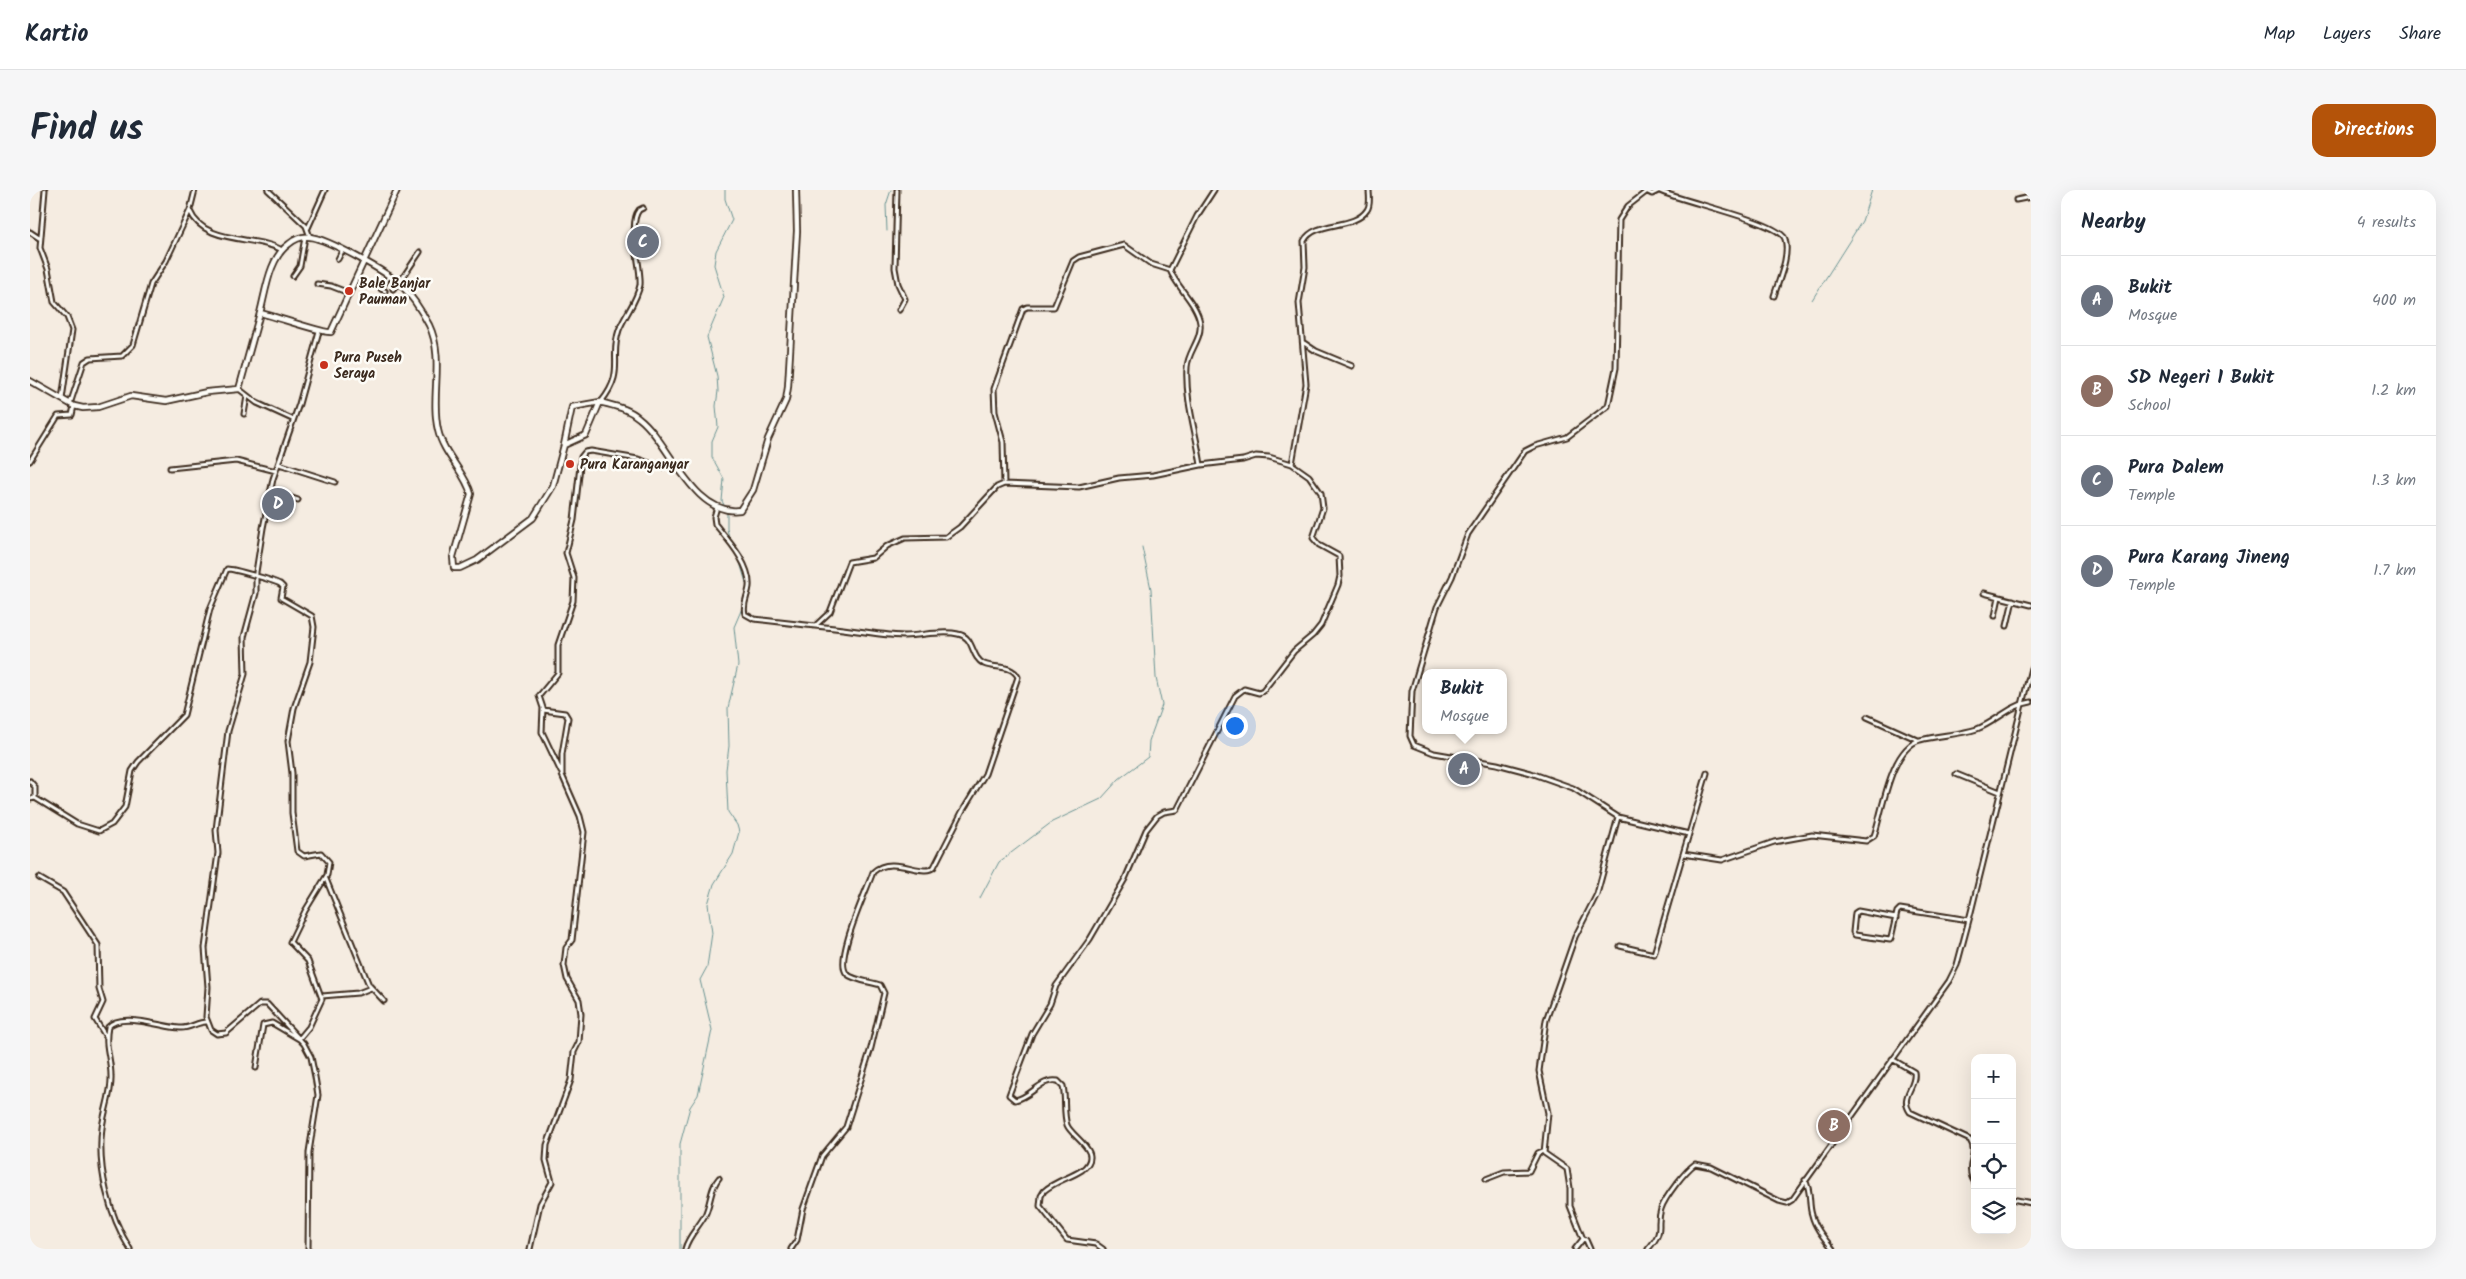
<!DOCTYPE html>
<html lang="en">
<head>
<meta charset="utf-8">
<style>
  :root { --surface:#fff; --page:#f6f6f7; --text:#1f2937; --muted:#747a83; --line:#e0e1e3; --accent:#b45309 }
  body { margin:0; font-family:Kalam,sans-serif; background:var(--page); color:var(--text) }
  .controls { position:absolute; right:15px; bottom:15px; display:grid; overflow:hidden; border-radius:10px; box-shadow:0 5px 20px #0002 }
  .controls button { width:45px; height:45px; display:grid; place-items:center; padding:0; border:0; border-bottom:1px solid var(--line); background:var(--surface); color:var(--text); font:25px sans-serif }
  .you { position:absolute; left:1204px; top:535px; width:18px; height:18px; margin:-12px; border:4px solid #fff; border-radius:50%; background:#1a73e8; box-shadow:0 0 0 8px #1a73e833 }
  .badge { display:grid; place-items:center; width:32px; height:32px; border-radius:50%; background:var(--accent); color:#fff; font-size:16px; font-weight:700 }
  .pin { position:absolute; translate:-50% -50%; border:2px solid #fff; box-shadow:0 1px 5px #0006 }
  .popup { position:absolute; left:1392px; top:479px; width:85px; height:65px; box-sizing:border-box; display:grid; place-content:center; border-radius:10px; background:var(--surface); filter:drop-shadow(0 1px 4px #0005); font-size:16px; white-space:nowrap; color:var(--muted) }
  .popup b { font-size:19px; color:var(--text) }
  .popup::after { content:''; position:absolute; left:50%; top:100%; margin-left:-10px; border:10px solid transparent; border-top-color:var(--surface) }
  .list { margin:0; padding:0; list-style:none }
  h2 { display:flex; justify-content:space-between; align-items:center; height:65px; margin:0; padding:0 20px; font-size:21px }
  h2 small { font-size:16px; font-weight:400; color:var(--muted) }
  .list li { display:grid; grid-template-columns:32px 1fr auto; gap:15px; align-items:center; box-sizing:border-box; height:90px; padding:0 20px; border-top:1px solid var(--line) }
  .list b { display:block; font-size:19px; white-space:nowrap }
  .list p { margin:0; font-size:16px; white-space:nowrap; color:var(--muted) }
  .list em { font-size:16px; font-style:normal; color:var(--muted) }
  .icon { flex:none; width:28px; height:28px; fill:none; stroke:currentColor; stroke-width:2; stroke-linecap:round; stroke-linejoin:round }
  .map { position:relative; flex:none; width:2001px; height:1059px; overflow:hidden; border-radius:15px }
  header { display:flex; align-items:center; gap:30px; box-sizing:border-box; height:70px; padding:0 25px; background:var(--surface); border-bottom:1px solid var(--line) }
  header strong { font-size:24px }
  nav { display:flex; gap:28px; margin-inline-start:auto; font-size:18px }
  .intro { display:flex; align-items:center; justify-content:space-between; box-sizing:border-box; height:120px; padding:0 30px }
  h1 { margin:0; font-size:35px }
  .button { padding:12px 22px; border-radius:15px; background:var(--accent); color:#fff; font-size:18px; font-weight:700 }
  main { display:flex; gap:30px; padding:0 30px }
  aside { flex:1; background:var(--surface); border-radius:15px; box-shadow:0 5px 20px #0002 }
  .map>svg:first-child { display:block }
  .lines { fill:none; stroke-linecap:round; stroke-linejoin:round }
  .stream { stroke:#699392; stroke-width:1 }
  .minor-casing { stroke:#3b2a1e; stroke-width:7 }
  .tertiary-casing { stroke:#3b2a1e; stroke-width:8 }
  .minor { stroke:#fdfcf7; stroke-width:3 }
  .tertiary { stroke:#fdfcf7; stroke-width:4.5 }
  .poi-dot { fill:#c8321e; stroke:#fdfcf7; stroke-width:2 }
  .labels { text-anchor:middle; stroke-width:5; stroke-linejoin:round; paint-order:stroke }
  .poi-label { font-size:14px; font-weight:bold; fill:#3b2a1e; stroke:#fdfcf7; text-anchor:start }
</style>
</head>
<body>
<header>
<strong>Kartio</strong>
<nav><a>Map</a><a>Layers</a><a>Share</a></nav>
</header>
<div class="intro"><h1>Find us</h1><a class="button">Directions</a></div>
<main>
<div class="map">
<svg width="2001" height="1059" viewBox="0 0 2001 1059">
  <rect width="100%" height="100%" fill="#f5ece1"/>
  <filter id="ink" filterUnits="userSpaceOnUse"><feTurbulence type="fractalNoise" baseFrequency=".02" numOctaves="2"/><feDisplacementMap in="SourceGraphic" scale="10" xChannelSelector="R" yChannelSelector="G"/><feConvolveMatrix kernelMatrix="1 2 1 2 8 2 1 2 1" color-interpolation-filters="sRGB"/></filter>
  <g filter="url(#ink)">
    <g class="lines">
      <path class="stream" d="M857 41 856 15 861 0
        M1782 110 1832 31 1842 0
        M695 317 692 311 694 289 682 267V251L688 237 686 216 688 201 687 186 677 147 694 107 684 75 686 61 702 30 695 9V0
        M697 321V339L700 351
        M708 366 717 396 716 403
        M950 708 969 672 1022 632 1071 609 1089 589 1118 567 1119 551 1132 515 1126 488 1121 399 1112 357
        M650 1059V954L660 917 668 905 682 840 670 790 677 777 682 743 678 714 684 694 703 664 709 642 707 635 698 622 696 580 699 556 698 518 708 475 704 437 713 416"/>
      <g class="minor-casing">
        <path id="minor" d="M15 0 10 58 18 79 24 112 37 127 42 140 32 209
          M238 0 276 36 280 47
          M867 0 865 78 868 94 875 109 869 120
          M1614 0 1622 4 1630 0
          M1630 1C1650 11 1750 32 1755 49 1760 66 1749 89 1744 106
          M1616 2 1598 16 1589 30 1586 178 1578 216 1537 247 1505 256 1495 261 1438 344 1422 387 1407 417 1382 501 1380 546 1384 555 1404 563 1467 574 1501 583 1543 598 1588 627 1659 644 1653 664 1692 670 1744 652 1782 645 1836 651 1844 646C1853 620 1860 559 1890 550 1909 545 1928 545 1947 539 1966 532 1980 515 2001 512
          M1986 10 2001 7
          M160 21C174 55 226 45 252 60
          M278 38 295 0
          M0 42 9 48
          M308 69 312 61
          M263 86 270 76 275 47
          M369 93 390 62
          M287 94 301 96 319 103
          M363 99 368 93
          M355 101 351 99 359 86
          M1274 153 1286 161 1322 176
          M209 199 227 213 262 229
          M571 212C596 181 579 169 589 140 595 125 607 111 610 95 612 77 597 35 609 20L613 18
          M40 214 54 172 60 168 92 166 103 155 121 94 136 71 160 20 165 0
          M214 224 217 206
          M0 271 28 226 42 225 44 216
          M249 274 305 292
          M1262 274 1276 194 1269 113 1275 77 1274 51C1285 30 1324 40 1337 20 1341 15 1339 6 1339 0
          M1171 275C1166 242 1155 210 1157 177 1158 161 1172 150 1170 133 1167 113 1147 98 1140 80L1167 26 1184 0
          M140 278 206 271 246 281
          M974 294 973 252 965 222 964 199 993 119 997 117H1024L1043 71 1049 67 1094 55 1121 74 1140 80
          M241 301 268 310
          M687 317 684 327 685 334C698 350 721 375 719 397 718 406 712 414 715 424L724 429 785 436 800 422 819 372 843 368 857 356 875 348 916 347 930 337 967 297 974 294 1049 297 1089 288 1123 285 1171 275 1213 270 1226 266 1239 267 1262 274 1279 286 1291 303 1293 318 1283 348 1289 355 1309 366 1310 386 1308 395 1291 435 1283 445 1264 461 1233 501 1229 503 1214 499 1205 506 1147 620 1134 622 1127 626 1116 640 1095 689 1060 749 1026 796 1020 814 1002 844 979 905 985 910C1002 907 1010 888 1028 891L1033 896C1036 909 1033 923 1037 935 1042 948 1075 962 1052 980 1040 988 1025 991 1014 1001L1011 1006 1010 1016 1037 1050 1066 1054 1073 1059
          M1954 403 2001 415
          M1965 426 1969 407
          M1977 436 1983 410
          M1837 527 1888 550
          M531 582 512 542 513 518 509 506 528 483V455L543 411 544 388 536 363 544 330 551 267 555 262 561 261 608 269 631 277 644 274
          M1926 584 1970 602
          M0 591 5 597V608
          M0 609 5 608 47 634 69 641 82 634 95 617 102 581 108 572 154 525 180 419 197 379C204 379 242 390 250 394L253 397 251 408 282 426 284 437 280 472 264 518 258 551 262 583V623L267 661 274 666 291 663 299 672 297 685 275 721 260 752 278 771 292 809 279 837 269 849 242 833 233 835 226 878
          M1659 644 1677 583
          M9 688 33 702 68 755 69 799 73 812 65 829 76 847
          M296 689 339 795 354 811
          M1866 728 1828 721 1825 723 1823 742 1825 745 1860 750 1861 748 1867 722 1870 719 1939 730
          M1590 756 1624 764 1653 664
          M292 806 328 803 341 798
          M1862 869 1884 882C1887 897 1869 906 1880 922L1940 950C1950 965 1933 975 1945 993
          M1456 989 1474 982 1499 981 1508 963 1513 961
          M1775 990C1782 1002 1778 1013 1782 1025 1785 1038 1795 1049 1803 1059
          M1982 1009 2001 1013
          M1553 1049 1540 1016V998L1537 979 1514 963 1518 923 1509 881 1516 830 1545 747 1567 704 1588 627
          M100 1059C79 1025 67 978 72 938 74 921 82 903 81 886 81 867 74 857 78 837 91 821 134 838 150 838 159 839 167 832 176 832
          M278 1059 279 962 288 905 285 887 281 867 274 854 237 814H230L196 843 187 844 181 840 176 827 178 797 175 758 188 663 186 640 198 541 215 484 214 447 226 403V382L233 338 243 289 269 214 289 141
          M500 1059 510 1014 522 992 516 970 517 955 541 890 544 862 549 852 551 824 549 810 537 789 534 775 536 758 542 750 554 642 550 626 532 585V564L538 528 535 523 513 520
          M655 1059C658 1046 669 1037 675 1025 681 1013 680 998 689 988
          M761 1059 767 1050 773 1019 792 966 816 937 841 858 854 803 850 795C841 792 823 790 817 784 803 771 837 700 843 682 863 664 893 688 904 677L932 622 955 584 988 487C981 474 966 479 954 474 940 467 945 447 928 444 911 440 891 446 874 446 844 445 815 438 785 436
          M1545 1059 1553 1049 1556 1050 1560 1059
          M1618 1059C1636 1039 1625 1038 1631 1019 1635 1007 1655 981 1665 974L1681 977 1749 1011 1757 1013 1762 1010 1919 791 1927 775 1940 726 2001 478"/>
      </g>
      <g class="tertiary-casing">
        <path id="tertiary" d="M230 123C236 101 239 68 259 54 265 49 273 46 280 47 298 49 357 82 371 95 383 107 391 120 399 135 415 168 400 206 408 240 413 264 436 283 441 304L423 367 424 378H430L447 370 503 328 523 296 534 255 556 245 570 212C584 216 598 218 609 228 639 251 663 327 710 320L723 300 738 249 756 210 758 197 767 41 766 0
          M0 191 44 216 53 218 68 217 101 206 136 211 177 202 209 199 230 123C241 125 295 144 301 142L367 0
          M534 255 542 217 570 212"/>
      </g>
      <use href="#minor" class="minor"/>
      <use href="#tertiary" class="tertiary"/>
    </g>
  </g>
  <g class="poi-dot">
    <circle cx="319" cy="101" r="5"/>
    <circle cx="294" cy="175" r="5"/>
    <circle cx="540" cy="274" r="5"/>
  </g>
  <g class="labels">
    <g class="poi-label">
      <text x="329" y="98">Bale Banjar<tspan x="329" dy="16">Pauman</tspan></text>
      <text x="304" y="172">Pura Puseh<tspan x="304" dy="16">Seraya</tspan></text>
      <text x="550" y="279">Pura Karanganyar</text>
    </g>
  </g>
</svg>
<div class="controls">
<button>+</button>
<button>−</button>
<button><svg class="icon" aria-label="locate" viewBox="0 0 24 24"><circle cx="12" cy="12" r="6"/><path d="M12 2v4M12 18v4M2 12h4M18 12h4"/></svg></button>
<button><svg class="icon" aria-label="layers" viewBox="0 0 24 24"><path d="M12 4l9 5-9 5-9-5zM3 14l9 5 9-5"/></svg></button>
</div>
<div class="you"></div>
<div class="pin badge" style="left:1434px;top:579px;background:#6b7280">A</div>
<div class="popup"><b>Bukit</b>Mosque</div>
<div class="pin badge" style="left:1804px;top:936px;background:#8d6e63">B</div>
<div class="pin badge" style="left:613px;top:52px;background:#6b7280">C</div>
<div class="pin badge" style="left:248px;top:314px;background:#6b7280">D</div>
</div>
<aside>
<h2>Nearby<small>4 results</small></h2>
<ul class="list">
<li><span class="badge" style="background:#6b7280">A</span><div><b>Bukit</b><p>Mosque</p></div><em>400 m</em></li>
<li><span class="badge" style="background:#8d6e63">B</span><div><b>SD Negeri 1 Bukit</b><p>School</p></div><em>1.2 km</em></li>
<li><span class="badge" style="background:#6b7280">C</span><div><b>Pura Dalem</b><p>Temple</p></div><em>1.3 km</em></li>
<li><span class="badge" style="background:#6b7280">D</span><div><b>Pura Karang Jineng</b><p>Temple</p></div><em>1.7 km</em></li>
</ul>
</aside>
</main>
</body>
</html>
